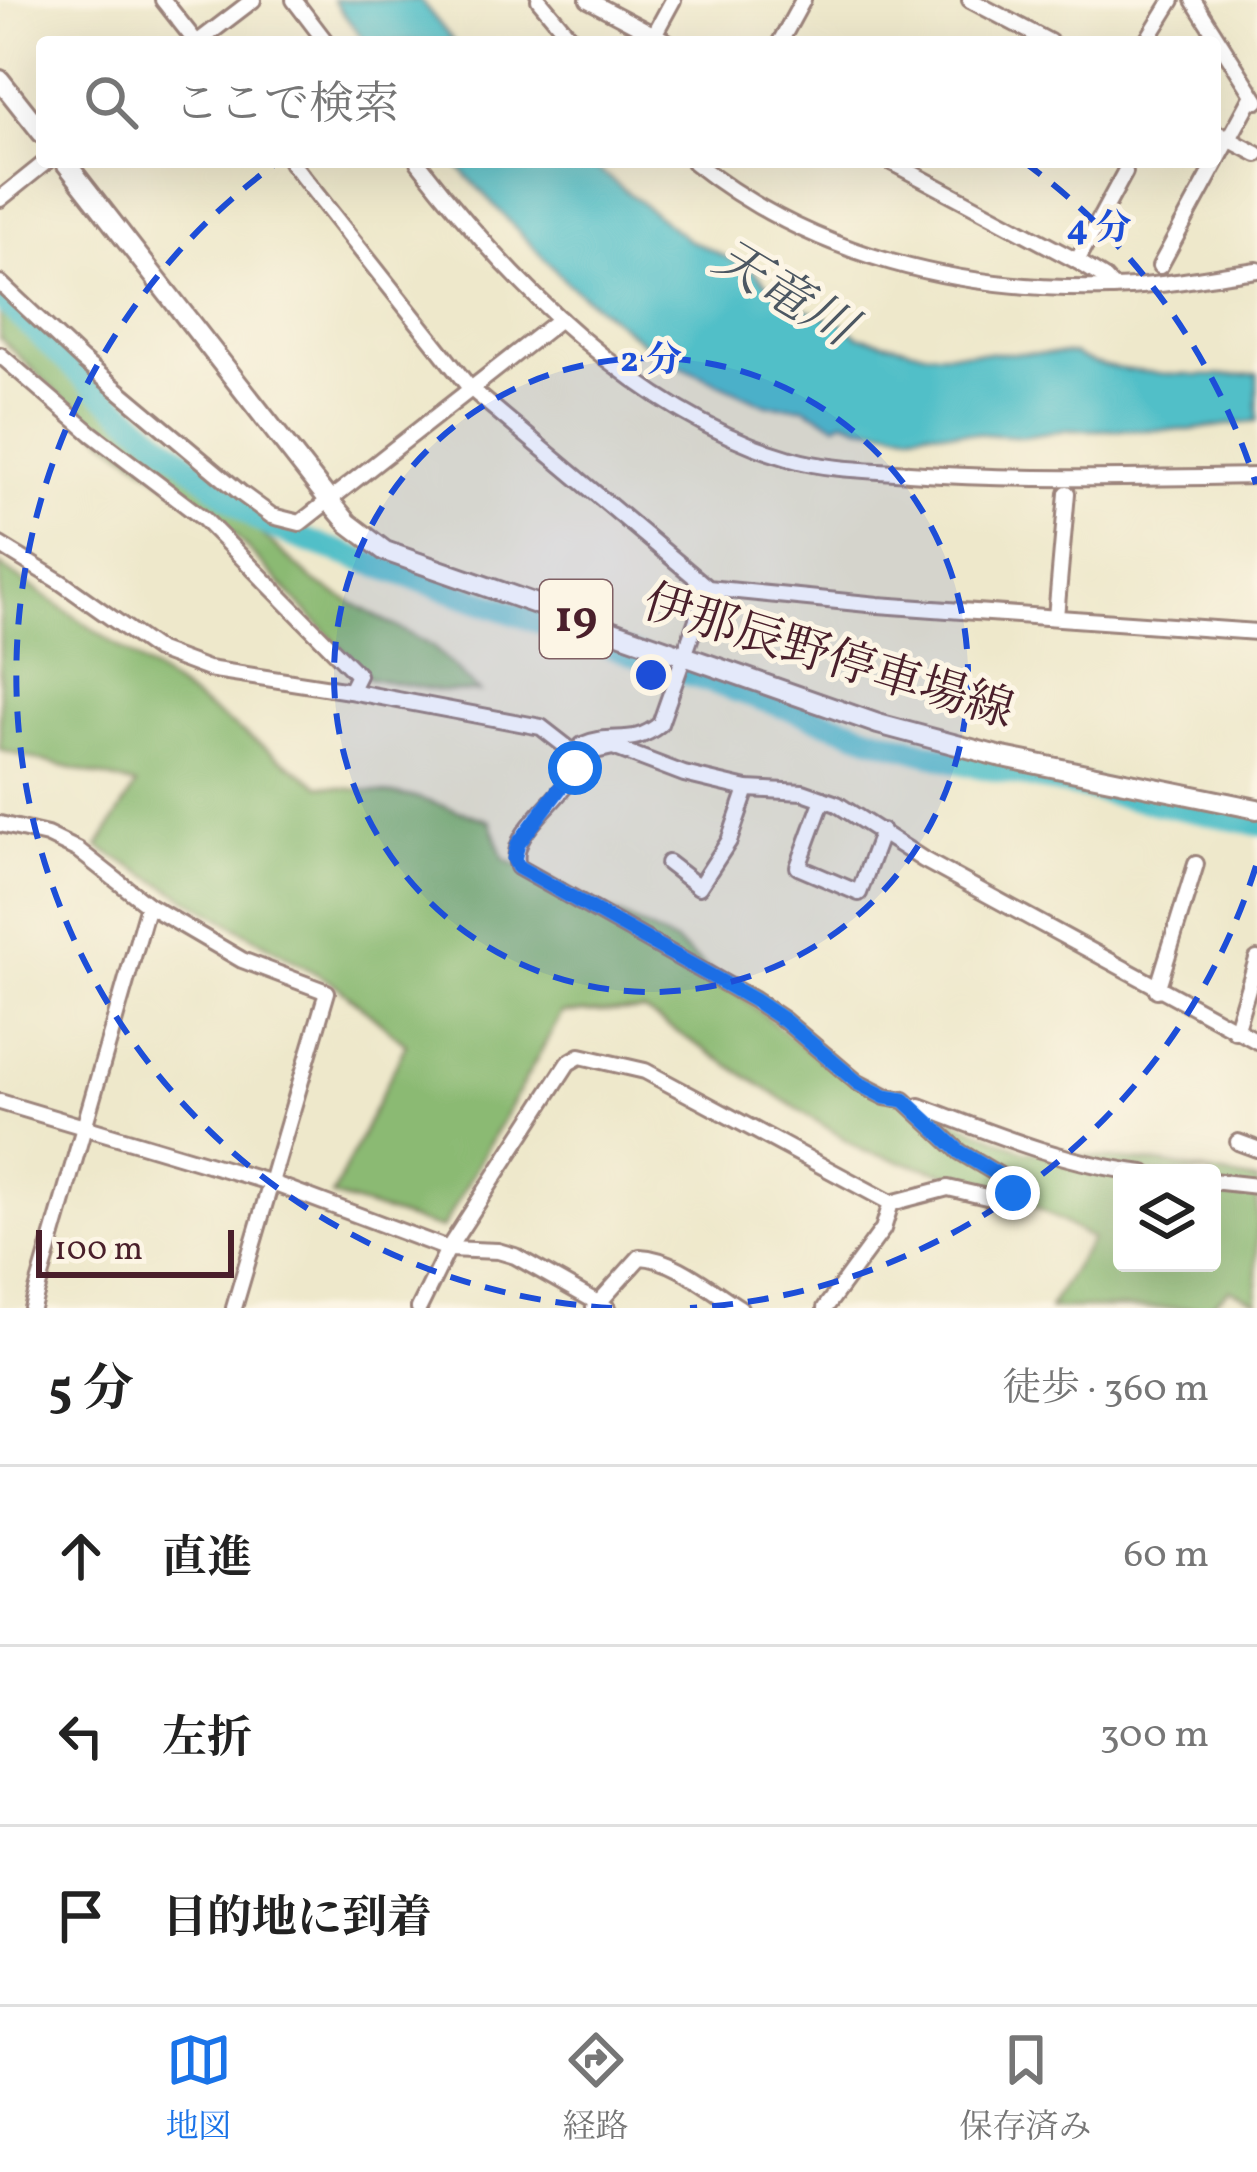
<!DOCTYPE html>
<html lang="ja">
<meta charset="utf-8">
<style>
body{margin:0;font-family:Vollkorn,"Noto Serif JP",serif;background:#f2f2f2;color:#222}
.controls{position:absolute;right:36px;bottom:36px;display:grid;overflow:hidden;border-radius:12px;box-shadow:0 12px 48px #0002}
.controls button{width:108px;height:108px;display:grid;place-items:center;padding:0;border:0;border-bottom:3px solid #e0e0e0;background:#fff;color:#222;font:60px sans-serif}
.scale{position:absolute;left:36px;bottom:30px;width:198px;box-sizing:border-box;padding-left:12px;border:6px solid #4a1f2b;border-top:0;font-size:33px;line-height:42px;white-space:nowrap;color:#4a1f2b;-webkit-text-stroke:9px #fcf5e5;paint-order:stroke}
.stop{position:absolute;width:36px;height:36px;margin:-27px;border:9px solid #1a73e8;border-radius:50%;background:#fff}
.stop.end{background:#1a73e8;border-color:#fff;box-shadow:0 3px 12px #0008}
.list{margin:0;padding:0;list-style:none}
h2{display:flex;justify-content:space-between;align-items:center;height:156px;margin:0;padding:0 48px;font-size:51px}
h2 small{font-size:39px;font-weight:400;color:#767676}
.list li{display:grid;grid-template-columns:78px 1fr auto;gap:36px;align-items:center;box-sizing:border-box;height:180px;padding:0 48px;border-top:3px solid #e0e0e0}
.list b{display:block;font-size:45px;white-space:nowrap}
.list em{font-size:39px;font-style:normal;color:#767676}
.icon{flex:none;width:66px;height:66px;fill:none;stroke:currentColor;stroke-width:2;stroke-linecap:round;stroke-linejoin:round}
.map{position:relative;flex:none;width:1257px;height:1308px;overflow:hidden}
.search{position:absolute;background:#fff;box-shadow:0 12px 48px #0002;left:36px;right:36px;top:36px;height:132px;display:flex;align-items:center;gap:30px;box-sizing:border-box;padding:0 42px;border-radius:12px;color:#767676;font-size:45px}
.sheet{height:696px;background:#fff}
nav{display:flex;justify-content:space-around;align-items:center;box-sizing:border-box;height:168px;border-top:3px solid #e0e0e0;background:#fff;font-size:33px;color:#767676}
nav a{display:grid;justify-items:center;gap:6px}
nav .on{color:#1a73e8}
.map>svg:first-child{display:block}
</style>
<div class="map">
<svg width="1257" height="1308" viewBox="0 0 1257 1308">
<rect width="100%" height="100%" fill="#fcf5e5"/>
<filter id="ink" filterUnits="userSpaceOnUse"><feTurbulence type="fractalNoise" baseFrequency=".00833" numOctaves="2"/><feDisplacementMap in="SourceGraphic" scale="24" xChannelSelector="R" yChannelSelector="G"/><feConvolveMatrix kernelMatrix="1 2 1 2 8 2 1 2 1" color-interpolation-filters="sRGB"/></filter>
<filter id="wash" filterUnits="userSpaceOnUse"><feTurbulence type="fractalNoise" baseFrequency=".004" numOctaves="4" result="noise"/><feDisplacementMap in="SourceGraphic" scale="48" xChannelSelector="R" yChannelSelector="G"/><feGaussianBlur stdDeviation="2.7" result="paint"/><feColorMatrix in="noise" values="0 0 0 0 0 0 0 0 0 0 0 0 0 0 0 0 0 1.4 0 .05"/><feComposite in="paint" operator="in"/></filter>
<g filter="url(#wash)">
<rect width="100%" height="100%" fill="#eee8cb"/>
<g fill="#8bba73" stroke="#6a6c4f" stroke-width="3" fill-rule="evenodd">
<path d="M0 306 89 392 195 474 316 583 433 647 479 692 440 691 369 678 223 523 103 437 0 338Z"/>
<path d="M0 565 319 785 415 797 490 821 504 859 676 943 819 1060 1025 1151 1166 1164 1257 1181V1302L1230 1289 1208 1308H1049L1092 1239 1011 1192 864 1151 644 1011 562 1013 442 1229 332 1196 406 1044 336 985 98 847 136 785 0 750ZM1122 1173H1212V1263H1122Z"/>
</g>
<g fill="#51bfc8" stroke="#4e6f7a" stroke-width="3">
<path d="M333 0H420L454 42H365Z"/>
<path d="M454 162H589L687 239 752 269 785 301 841 323 858 336 926 352 1074 354C1105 376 1216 377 1257 374V421L1190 430H1066L1023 437 928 430 912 432 860 426 844 420 836 424 803 407 767 405 662 357 567 283Z"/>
</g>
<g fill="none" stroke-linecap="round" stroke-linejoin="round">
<g stroke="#51bfc8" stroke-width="24">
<path d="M0 297 97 390 256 519 291 535 674 669"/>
<path d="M682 672 875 738 954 761 1257 824"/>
</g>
</g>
</g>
<g filter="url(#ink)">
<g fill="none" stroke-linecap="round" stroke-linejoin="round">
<g stroke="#9c847b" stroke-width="20">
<g id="minor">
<path d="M163 0 196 42"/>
<path d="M294 0 326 42"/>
<path d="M539 0 574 42"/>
<path d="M588 0 668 42"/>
<path d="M970 0 1050 42"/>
<path d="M1193 0 1257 101"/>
<path d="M654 35 673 0"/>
<path d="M198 42 253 0"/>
<path d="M780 42 803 0"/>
<path d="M1146 42 1172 0"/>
<path d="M1215 132 1257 154"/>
<path d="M291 162 469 387 708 588 878 605 1257 632"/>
<path d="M418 162C511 283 641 416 791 459 829 470 871 470 909 473 1025 481 1141 478 1257 476"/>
<path d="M694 162C812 256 961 292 1110 288 1159 287 1209 276 1257 270"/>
<path d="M891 162 1077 261 1103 277 1113 288"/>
<path d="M0 199 46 162"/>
<path d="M1077 261 1125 172"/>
<path d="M1160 266 1253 95"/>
<path d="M0 283 82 360 242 494 272 516 300 523 560 319"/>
<path d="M0 355 92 434 204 519 358 675 350 691"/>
<path d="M0 545 62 583 157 650 208 669 350 691 541 727 577 755 613 747 684 774 747 789 803 792 837 804 924 860 1257 1041"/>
<path d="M1056 617 1067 493"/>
<path d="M823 799 798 867 859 893 882 831"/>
<path d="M0 824 47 835 78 850 148 905 242 960 327 992 234 1308"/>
<path d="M668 863 699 887 729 841 747 789"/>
<path d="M1157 990 1196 864"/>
<path d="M1235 1031 1257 959"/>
<path d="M0 1102 272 1183 448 1249 498 1251 515 1256 607 1308"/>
<path d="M920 1106C993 1134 1066 1164 1144 1173"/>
<path d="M1238 1142 1257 1149"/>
<path d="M1212 1181 1257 1186"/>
<path d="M32 1308 148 905"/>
<path d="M419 1308 448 1249 568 1063 580 1056 645 1071 891 1203 948 1188 1004 1201 1013 1193 1009 1181 960 1152 904 1100 885 1097 858 1083 784 1020 754 1000 518 867C507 833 559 802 573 774 577 764 577 755 582 745 612 731 632 748 660 724L708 588"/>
<path d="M594 1308 640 1257C674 1258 712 1291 740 1308"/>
<path d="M825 1308 883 1229 891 1203"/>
</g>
</g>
<g stroke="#9c847b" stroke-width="24">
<g id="major">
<path d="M0 80 42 133"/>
<path d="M65 162 328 499 348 523 385 551 878 724 998 756 1257 809"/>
</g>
</g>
<use href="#minor" stroke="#fff" stroke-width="14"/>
<use href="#major" stroke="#fff" stroke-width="18"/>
</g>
</g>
<g fill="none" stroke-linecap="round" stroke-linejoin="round" filter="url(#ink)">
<path stroke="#1a73e8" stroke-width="15" d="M575 768 518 844 514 859 518 867 754 1000 784 1020 858 1083 885 1097 904 1100 960 1152 1009 1181 1013 1193"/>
</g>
<circle cx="651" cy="675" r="317" fill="#1d4ed8" fill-opacity=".12"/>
<g fill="none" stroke="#1d4ed8" stroke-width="6" stroke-dasharray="21 15">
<circle cx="651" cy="675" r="317"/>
<path d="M1256 866A634 634 0 0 1 690 1308M612 1308A634 634 0 0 1 278 162M618 42A634 634 0 0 1 684 42M1024 162A634 634 0 0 1 1256 484"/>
</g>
<g text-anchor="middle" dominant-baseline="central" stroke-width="10" stroke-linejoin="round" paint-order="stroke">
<rect fill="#fcf5e5" stroke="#7f5f63" stroke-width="3" x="540" y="580" width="72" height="78" rx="9"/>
<g font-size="45" font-weight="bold" fill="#4a1f2b">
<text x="576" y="619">19</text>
</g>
<g font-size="48" fill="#4a1f2b" stroke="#fcf5e5">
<text transform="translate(828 659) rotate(17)">伊那辰野停車場線</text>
</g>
<g font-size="51" font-style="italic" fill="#4c5762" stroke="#fcf5e5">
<text transform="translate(783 295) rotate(31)">天竜川</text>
</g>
</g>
<circle cx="651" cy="675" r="18" fill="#1d4ed8" stroke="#fcf5e5" stroke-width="6"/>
<g font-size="36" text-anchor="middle" font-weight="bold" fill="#1d4ed8" stroke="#fcf5e5" stroke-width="10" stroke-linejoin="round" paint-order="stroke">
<text x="1099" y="239">4 分</text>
<text x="651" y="371">2 分</text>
</g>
</svg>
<div class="controls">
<button><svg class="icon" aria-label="layers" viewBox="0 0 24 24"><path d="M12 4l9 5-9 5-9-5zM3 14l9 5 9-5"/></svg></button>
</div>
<div class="scale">100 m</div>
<div class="stop" style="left:575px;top:768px"></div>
<div class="stop end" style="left:1013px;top:1193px"></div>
<div class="search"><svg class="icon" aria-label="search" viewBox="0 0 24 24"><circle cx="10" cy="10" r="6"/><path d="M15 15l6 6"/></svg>ここで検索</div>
</div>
<section class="sheet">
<h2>5 分<small>徒歩 · 360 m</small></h2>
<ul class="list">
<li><svg class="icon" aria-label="ahead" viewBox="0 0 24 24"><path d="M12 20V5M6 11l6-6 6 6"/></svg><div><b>直進</b></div><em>60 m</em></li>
<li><svg class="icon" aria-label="left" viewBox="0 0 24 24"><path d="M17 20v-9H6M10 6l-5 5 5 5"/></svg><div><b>左折</b></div><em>300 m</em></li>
<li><svg class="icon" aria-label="arrive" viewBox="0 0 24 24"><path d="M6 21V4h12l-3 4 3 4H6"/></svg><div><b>目的地に到着</b></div></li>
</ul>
</section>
<nav>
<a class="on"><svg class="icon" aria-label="map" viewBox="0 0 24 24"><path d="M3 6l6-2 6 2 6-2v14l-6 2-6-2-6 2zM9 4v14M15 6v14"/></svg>地図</a>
<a><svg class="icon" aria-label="directions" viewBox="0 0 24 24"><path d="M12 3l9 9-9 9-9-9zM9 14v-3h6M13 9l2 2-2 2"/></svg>経路</a>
<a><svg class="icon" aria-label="saved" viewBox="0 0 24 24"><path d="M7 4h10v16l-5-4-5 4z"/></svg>保存済み</a>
</nav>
